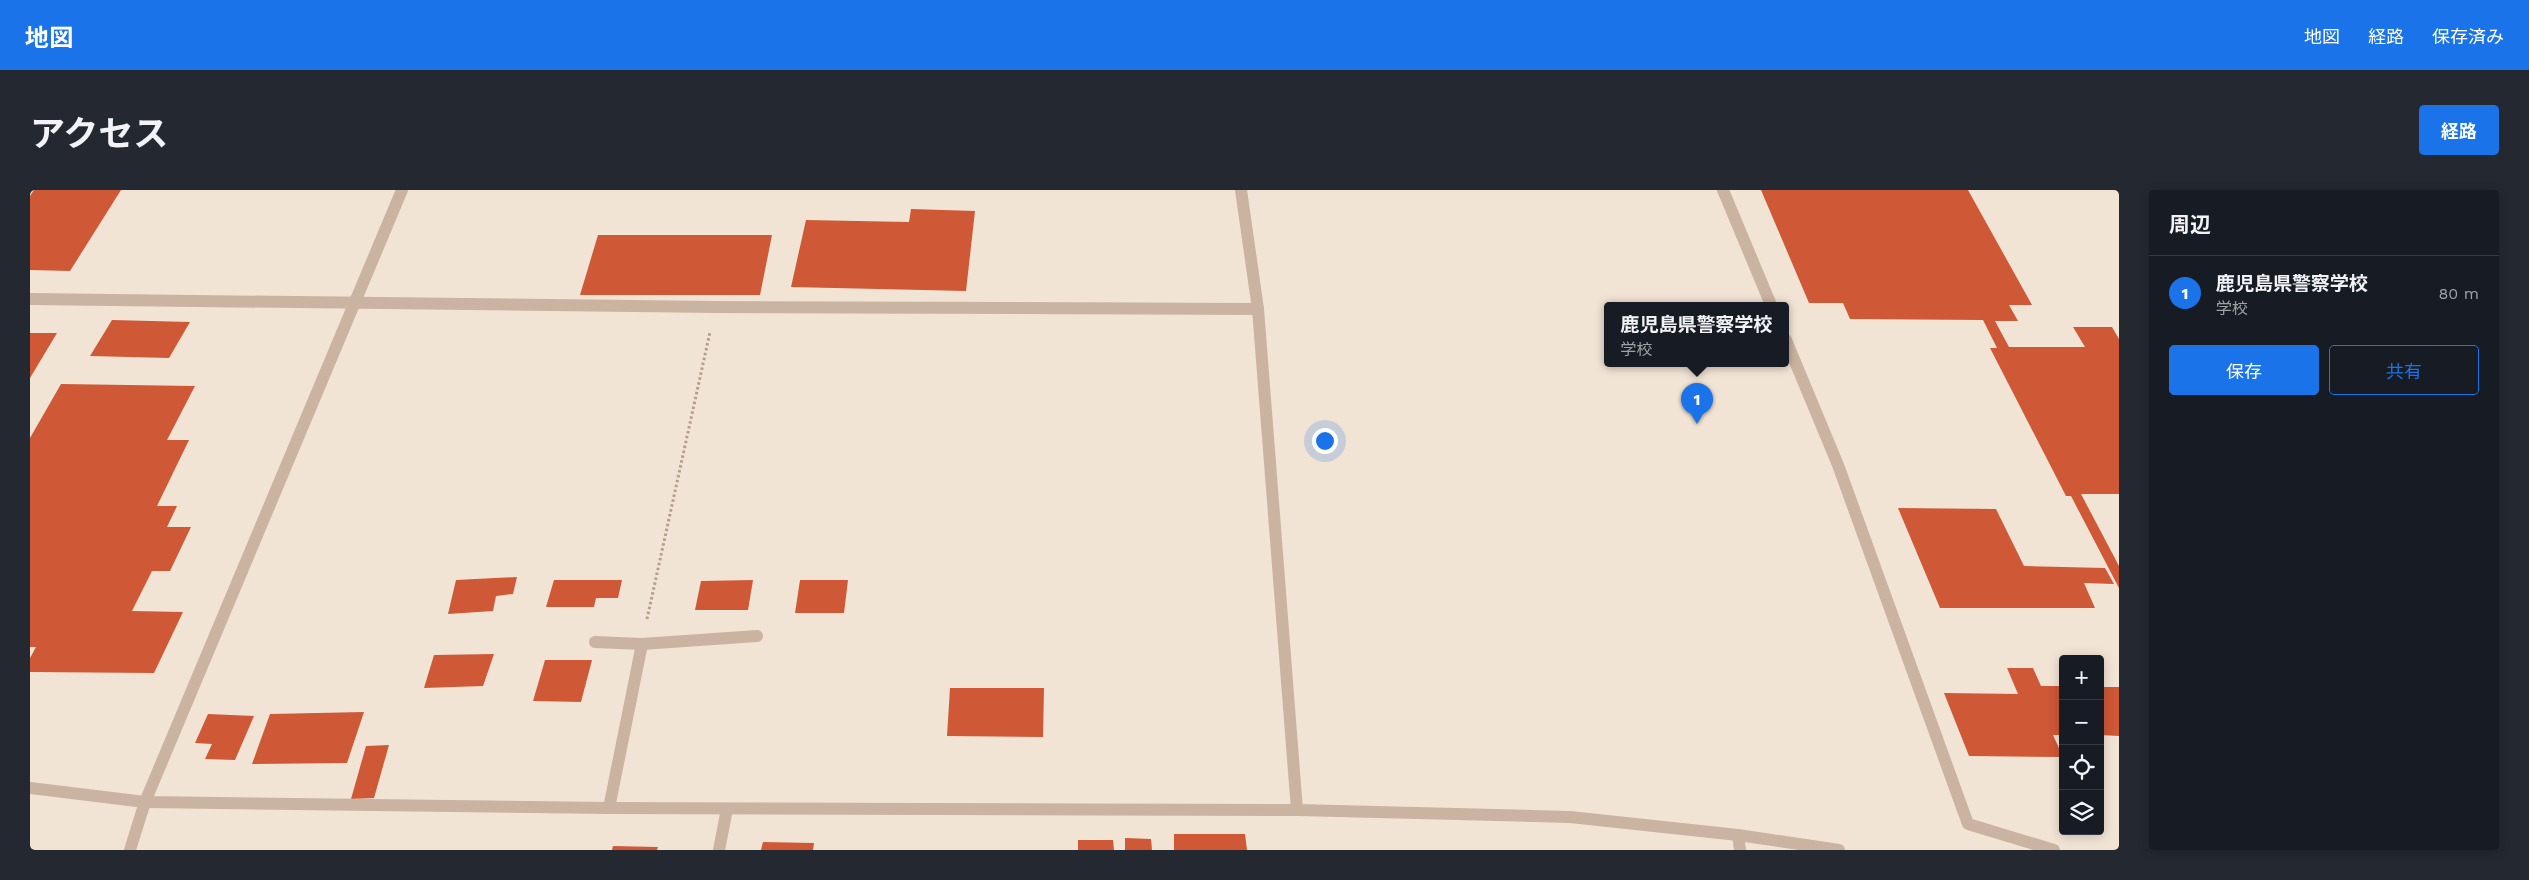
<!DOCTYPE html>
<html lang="ja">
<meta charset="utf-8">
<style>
body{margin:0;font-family:"Work Sans","Noto Sans JP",sans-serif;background:#242831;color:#f1f3f6}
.controls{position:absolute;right:15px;bottom:15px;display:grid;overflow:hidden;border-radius:5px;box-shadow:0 2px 12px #0003}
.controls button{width:45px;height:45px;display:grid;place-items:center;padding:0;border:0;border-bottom:1px solid #363941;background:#171b24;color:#f1f3f6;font:25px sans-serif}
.you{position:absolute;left:1294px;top:250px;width:18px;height:18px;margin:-12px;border:4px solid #fff;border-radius:50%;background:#1a73e8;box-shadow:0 0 0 8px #1a73e833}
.badge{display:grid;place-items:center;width:32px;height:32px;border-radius:50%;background:#1a73e8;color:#fff;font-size:16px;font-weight:700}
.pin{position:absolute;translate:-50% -41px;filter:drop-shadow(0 1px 2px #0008)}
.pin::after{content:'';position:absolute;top:26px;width:18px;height:15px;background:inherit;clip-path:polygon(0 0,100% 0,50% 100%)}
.popup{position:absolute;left:1574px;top:112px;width:185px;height:65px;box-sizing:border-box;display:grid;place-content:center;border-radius:5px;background:#171b24;filter:drop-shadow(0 1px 4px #0005);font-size:16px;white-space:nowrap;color:#9ea1a6}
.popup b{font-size:19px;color:#f1f3f6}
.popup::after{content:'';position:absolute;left:50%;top:100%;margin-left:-10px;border:10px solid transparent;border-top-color:#171b24}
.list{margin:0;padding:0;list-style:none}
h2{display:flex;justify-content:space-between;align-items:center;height:65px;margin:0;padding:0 20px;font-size:21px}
h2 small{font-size:16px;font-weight:400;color:#9ea1a6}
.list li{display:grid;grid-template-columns:32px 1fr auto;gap:15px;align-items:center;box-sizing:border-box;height:75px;padding:0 20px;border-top:1px solid #363941}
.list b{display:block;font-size:19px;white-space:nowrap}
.list p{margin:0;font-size:16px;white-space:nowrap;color:#9ea1a6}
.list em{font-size:16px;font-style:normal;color:#9ea1a6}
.actions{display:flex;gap:10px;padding:15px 20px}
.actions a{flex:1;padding:11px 0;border:1px solid #1a73e8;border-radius:5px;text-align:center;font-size:18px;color:#1a73e8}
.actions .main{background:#1a73e8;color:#fff}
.icon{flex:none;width:28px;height:28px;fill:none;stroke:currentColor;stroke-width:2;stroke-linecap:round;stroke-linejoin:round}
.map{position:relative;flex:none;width:2089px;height:660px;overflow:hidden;border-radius:5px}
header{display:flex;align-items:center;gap:30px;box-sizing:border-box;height:70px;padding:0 25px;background:#1a73e8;color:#fff}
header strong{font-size:24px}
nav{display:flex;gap:28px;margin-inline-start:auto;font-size:18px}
.intro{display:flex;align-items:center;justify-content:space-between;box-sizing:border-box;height:120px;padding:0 30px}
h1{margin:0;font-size:35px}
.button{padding:12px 22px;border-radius:5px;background:#1a73e8;color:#fff;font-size:18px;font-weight:700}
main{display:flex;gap:30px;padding:0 30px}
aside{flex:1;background:#171b24;border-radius:5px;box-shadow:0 2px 12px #0003}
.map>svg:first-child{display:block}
</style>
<header>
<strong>地図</strong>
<nav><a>地図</a><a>経路</a><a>保存済み</a></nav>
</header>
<div class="intro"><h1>アクセス</h1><a class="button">経路</a></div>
<main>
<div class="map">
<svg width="2089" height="660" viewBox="0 0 2089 660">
<rect width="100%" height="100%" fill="#f2e4d5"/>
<g fill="#cf5836">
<path d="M4 0H91L40 81 0 80V6Z"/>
<path d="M1731 0H1938L2002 115H1979L1988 131H1965L1979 157H2055L2043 137H2082L2089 149V304H2051L2089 376V398L2041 306H2036L1960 158H1967L1953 130 1820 129 1813 113H1779Z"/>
<path d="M881 19 945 21 936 101 761 97 776 30 879 32Z"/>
<path d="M568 45H742L730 105H550Z"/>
<path d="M82 130 160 132 139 168 60 166Z"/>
<path d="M0 143H27L0 188Z"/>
<path d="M31 194 165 196 137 250H159L127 316H147L137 337H161L140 381H122L102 421 153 422 124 483 0 482V468L6 457H0V248Z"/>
<path d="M1868 318 1966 319 1994 376 2075 378 2084 394 2054 393 2065 418H1910Z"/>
<path d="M487 387 483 404 466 406 463 421 418 424 426 390Z"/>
<path d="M524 390H592L588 408H566L564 417H516Z"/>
<path d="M723 390 718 420H665L671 391Z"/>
<path d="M770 390H818L814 423H765Z"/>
<path d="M464 464 453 496 394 498 404 465Z"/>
<path d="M515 470H562L551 512 503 511Z"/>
<path d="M1977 478H2003L2011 496H2033V545H2023L2033 567 1939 566 1914 503 1988 504Z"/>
<path d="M2070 497H2089V546L2070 545Z"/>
<path d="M920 498H1014L1013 547 917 546Z"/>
<path d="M334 522 317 573 222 574 240 524Z"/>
<path d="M178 524 224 526 205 570 175 569 182 554 165 553Z"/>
<path d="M359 555 344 608 321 609 336 556Z"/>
<path d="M1144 644H1215L1217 660H1144Z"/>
<path d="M1095 648 1121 649 1122 660H1095Z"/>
<path d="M1048 650H1083L1084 660H1048Z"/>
<path d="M733 652 784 653 783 660H731Z"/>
<path d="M583 656 628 657 627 660H582Z"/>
</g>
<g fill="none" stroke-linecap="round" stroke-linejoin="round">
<path stroke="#b69d8b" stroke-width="3" stroke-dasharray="2.5 2.5" stroke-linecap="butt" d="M617 429 680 142"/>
<g stroke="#cbb3a1" stroke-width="12">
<path d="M1211 0 1228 119 1267 620"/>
<path d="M1693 0 1741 115"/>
<path d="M0 109 686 117 1228 119"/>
<path d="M1756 150 1808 275 1938 634 2024 660"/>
<path d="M565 452 612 454 727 446"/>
<path d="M0 598 115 612 579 618 1267 620 1540 627 1708 645 1809 660"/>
<path d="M579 618 612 454"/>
<path d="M1708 645 1710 660"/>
<path d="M100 660 115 612 372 0"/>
<path d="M689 660 697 619"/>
</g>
</g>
</svg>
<div class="controls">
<button>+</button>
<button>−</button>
<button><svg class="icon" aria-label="locate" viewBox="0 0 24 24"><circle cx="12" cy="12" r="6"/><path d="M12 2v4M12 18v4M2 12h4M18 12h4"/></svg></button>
<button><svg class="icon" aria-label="layers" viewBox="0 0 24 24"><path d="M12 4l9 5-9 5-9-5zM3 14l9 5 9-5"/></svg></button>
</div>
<div class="you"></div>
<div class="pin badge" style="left:1667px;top:234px">1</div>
<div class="popup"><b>鹿児島県警察学校</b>学校</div>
</div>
<aside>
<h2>周辺<small></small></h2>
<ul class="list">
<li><span class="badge">1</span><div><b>鹿児島県警察学校</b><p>学校</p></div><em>80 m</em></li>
</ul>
<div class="actions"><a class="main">保存</a><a>共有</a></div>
</aside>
</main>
